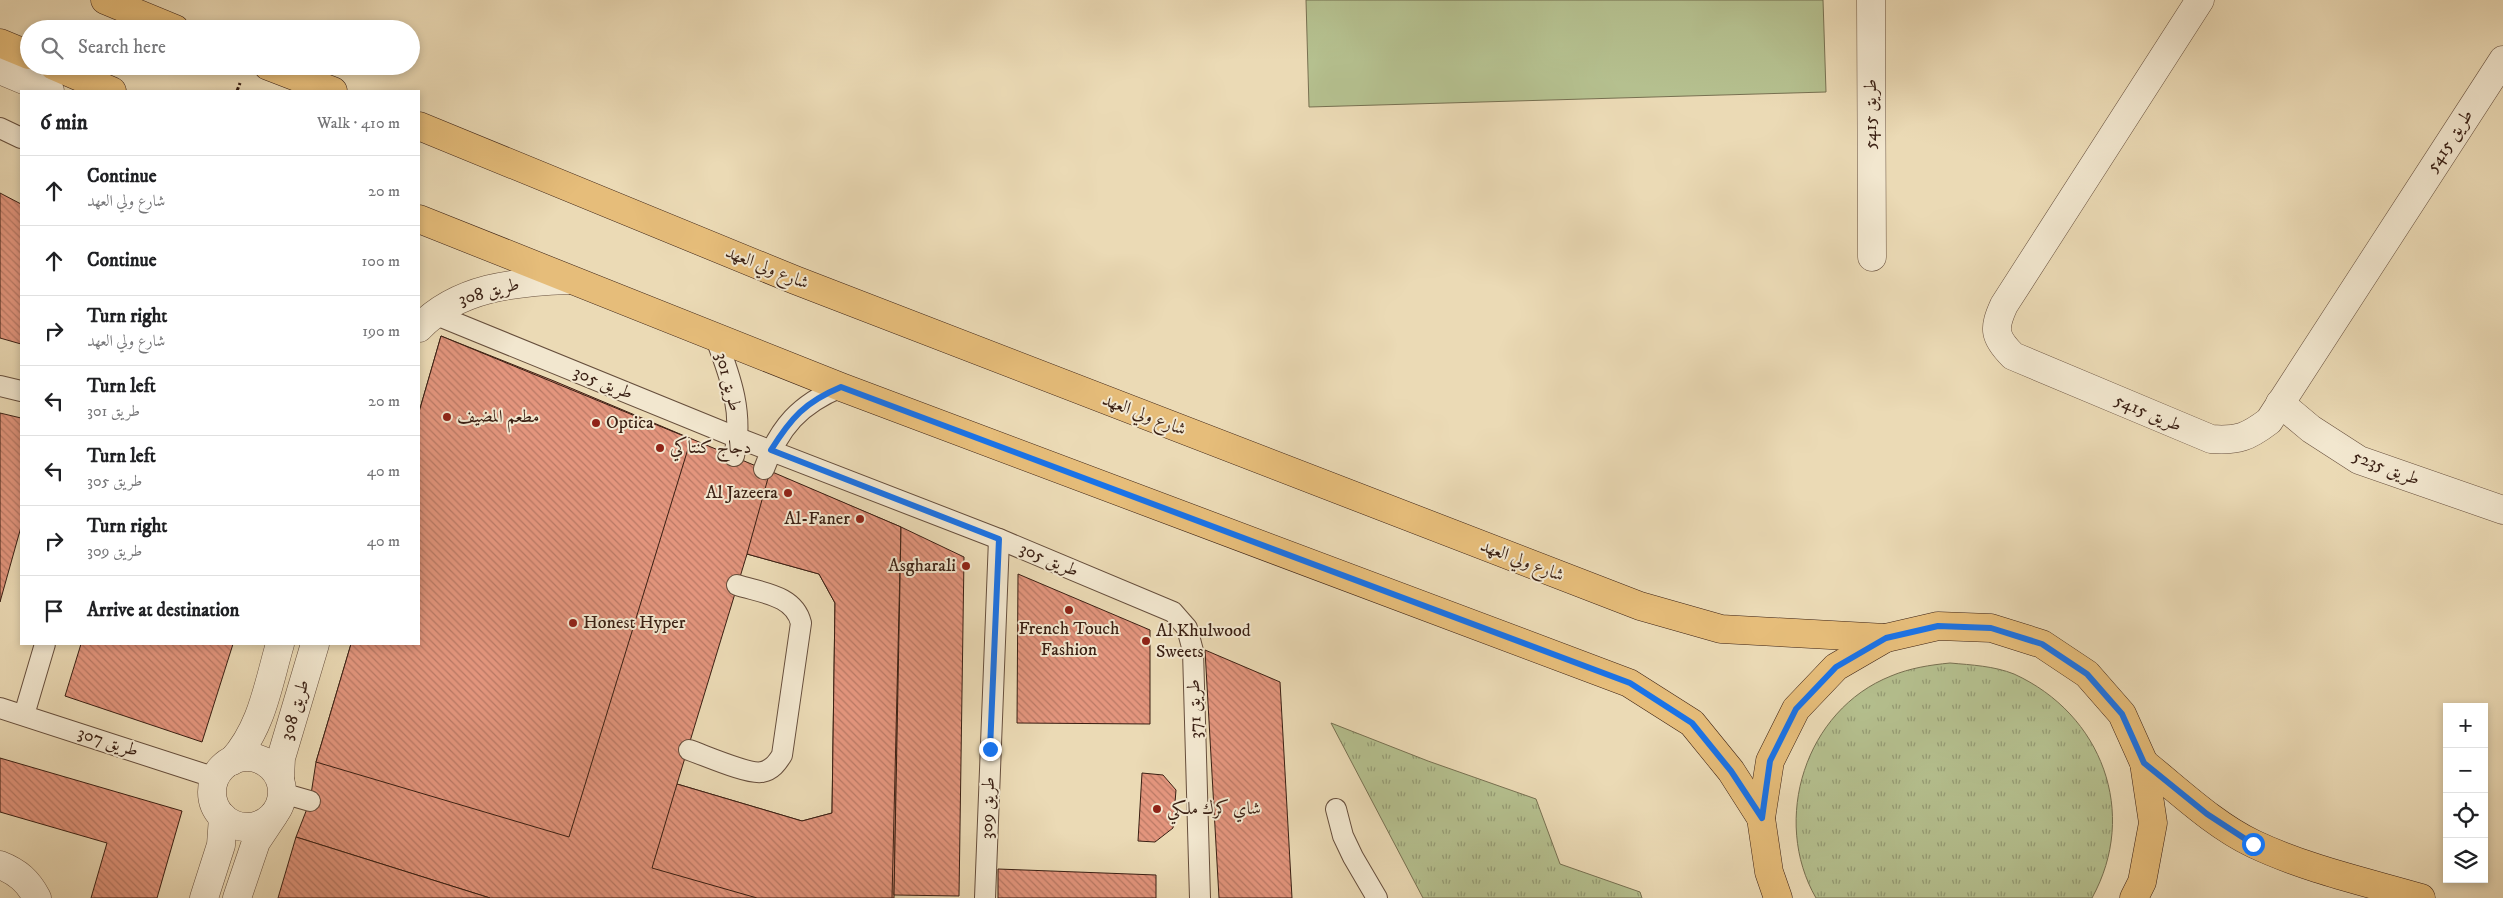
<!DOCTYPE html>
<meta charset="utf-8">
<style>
body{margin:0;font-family:"IM FELL DW Pica",Amiri,serif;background:#f2f2f2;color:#202124}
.controls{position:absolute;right:15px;bottom:15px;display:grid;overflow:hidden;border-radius:0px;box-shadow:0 2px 8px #0003}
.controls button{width:45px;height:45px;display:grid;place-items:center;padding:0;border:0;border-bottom:1px solid #e0e0e0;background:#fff;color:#202124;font:25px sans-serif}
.stop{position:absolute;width:15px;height:15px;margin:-11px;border:4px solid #1a73e8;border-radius:50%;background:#fff}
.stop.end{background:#1a73e8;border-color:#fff;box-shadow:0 1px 5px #0008}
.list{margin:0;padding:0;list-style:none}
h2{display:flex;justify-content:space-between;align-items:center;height:65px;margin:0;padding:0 20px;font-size:21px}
h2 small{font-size:16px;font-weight:400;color:#757577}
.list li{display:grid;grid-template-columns:32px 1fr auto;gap:15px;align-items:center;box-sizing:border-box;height:70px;padding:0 20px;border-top:1px solid #e0e0e0}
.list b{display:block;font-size:19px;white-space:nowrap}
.list p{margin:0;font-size:16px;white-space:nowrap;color:#757577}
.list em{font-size:16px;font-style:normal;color:#757577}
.icon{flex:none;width:28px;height:28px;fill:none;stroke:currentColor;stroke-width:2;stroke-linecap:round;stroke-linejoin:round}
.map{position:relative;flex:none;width:2503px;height:898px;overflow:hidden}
.search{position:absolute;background:#fff;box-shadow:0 2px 8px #0003;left:20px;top:20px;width:400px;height:55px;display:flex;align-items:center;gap:12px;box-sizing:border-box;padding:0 18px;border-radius:28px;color:#757577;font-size:19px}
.panel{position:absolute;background:#fff;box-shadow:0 2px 8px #0003;left:20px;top:90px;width:400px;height:555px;border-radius:0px}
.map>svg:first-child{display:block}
</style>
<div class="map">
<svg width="2503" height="898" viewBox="0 0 2503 898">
<defs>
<pattern id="grass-tufts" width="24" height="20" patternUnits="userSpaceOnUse" patternTransform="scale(1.25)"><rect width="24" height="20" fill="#b5c08f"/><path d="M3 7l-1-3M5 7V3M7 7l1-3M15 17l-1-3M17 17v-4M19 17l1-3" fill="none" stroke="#949b74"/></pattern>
<pattern id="building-back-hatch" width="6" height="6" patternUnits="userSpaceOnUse" patternTransform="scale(1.25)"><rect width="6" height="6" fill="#e3957d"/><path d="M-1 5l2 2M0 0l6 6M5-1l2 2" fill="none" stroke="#b97965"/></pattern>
</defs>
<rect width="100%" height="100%" fill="#ebdab5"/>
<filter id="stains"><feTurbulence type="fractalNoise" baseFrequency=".004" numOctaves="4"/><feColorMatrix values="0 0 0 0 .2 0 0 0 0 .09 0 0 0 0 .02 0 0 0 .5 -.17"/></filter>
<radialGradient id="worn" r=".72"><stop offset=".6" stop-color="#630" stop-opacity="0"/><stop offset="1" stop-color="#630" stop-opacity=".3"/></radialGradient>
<g fill="url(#grass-tufts)" stroke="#777051">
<path d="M1950 663C1972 665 1994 666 2014 674 2102 714 2139 813 2092 898H1816C1771 820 1805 710 1891 676 1910 668 1930 665 1950 663Z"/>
<path d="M1331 723 1428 761 1536 799 1560 864 1640 892 1642 898H1423Z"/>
</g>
<path fill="#b5c08f" stroke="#777051" d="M1306 0H1823L1826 92 1309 107Z"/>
<g fill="url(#building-back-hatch)" stroke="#391f13" fill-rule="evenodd">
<path d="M0 193 21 204V344L0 338Z"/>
<path d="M441 336 554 381 901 527 894 898H490L296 837 310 801 316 762 351 644H419V412ZM747 554 819 574 835 603 832 813 802 821 677 784Z"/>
<path d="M441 336 691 439 569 837 316 762 351 644H419V412Z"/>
<path d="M0 413 21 418V527L0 602Z"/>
<path d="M770 471 901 527 892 898H757L652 868 677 784 802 821 832 813 835 603 819 574 747 554Z"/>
<path d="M901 527 964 557 959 896 894 895Z"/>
<path d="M1018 574 1150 630V724L1017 723Z"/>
<path d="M81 644H233L202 742 65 696Z"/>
<path d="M1205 650 1280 682 1292 898H1219Z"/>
<path d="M0 758 182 811 157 898H91L107 843 0 812Z"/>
<path d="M1142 773 1163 775 1176 790 1173 828 1155 842 1138 841Z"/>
<path d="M296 837 490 898H278Z"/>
<path d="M998 869 1156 875V898H998Z"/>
</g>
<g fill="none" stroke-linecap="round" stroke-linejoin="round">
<g stroke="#664e3c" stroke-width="22">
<g id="service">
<path d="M0 128 21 138"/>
<path d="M434 314 738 438 999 539 1173 612 1187 628 1193 651 1200 898"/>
<path d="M716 339C731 378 744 415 734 456"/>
<path d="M0 386 21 391"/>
<path d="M764 469C779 427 800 404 841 387"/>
<path d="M0 708 216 778"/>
<path d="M24 715 45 644"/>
<path d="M689 750C704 755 749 775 762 772 772 770 777 763 782 755L801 623C794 595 762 593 737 585"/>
<path d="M282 793 310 801"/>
<path d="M1336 809 1343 836 1353 857 1377 898"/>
<path d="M985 898 999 539"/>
</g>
</g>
<g stroke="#664e3c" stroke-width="29">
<g id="minor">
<path d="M1871 0 1872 257"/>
<path d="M2200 0 2004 305C1993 329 1994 337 2013 356L2211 439C2238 441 2248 437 2269 421L2503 60"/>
<path d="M0 70 50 91"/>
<path d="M419 328C458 287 515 282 569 280"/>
<path d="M2280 403 2311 429 2359 460 2503 510"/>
<circle cx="247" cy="792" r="35"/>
<path d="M232 761C262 728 268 685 280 644"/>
<path d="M280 778 281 758 315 644"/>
<path d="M0 865C18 872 28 881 37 898"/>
<path d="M204 898 221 845 223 817"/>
<path d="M237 898 256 842 274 815"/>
</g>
</g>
<g stroke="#391f13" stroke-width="29">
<g id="primary">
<path d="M105 0 175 29"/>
<path d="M0 43 29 55"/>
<path d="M54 66 112 91"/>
<path d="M268 66 333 91"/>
<path d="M419 126 795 280 1640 606 1721 629 1886 638"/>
<path d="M419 219 841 387 1629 683 1692 723 1731 771 1761 818"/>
<path d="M2144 763C2179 791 2214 825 2254 844 2307 869 2366 882 2421 898"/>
<path d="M1778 898 1769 872 1761 818 1770 761 1796 709 1836 667 1886 638 1938 626 1991 628 2042 644 2087 674 2122 714 2144 763 2153 823 2142 882 2134 898"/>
</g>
</g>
<path stroke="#391f13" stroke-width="3" stroke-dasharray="4 2.5" stroke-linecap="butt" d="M237 91 240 83"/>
<use href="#service" stroke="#f2e7cf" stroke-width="20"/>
<use href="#minor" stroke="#f2e7cf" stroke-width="28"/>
<use href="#primary" stroke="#e6bd7a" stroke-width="28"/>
</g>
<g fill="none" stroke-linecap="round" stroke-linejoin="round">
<path stroke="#1a73e8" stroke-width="6" d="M990 749 999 539 771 450C791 418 805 402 841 387L1630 683 1692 723 1731 771 1762 818 1770 761 1796 709 1836 667 1886 638 1938 626 1991 628 2042 644 2087 674 2122 714 2144 763 2207 814 2253 844"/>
</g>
<g fill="#8f2418" stroke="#f2e7cf" stroke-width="2">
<circle cx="447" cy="417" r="5"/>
<circle cx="596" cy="423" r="5"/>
<circle cx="660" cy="448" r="5"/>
<circle cx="788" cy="493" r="5"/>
<circle cx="860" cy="519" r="5"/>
<circle cx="966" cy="566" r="5"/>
<circle cx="1069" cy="610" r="5"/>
<circle cx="573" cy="623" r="5"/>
<circle cx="1146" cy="641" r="5"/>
<circle cx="1157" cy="809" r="5"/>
</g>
<g text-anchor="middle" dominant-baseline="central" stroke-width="4" stroke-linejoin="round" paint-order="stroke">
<g font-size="18" fill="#391f13" stroke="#f2e7cf">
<text transform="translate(1871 114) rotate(-90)">طريق 5415</text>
<text transform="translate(2450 141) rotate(-57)">طريق 5415</text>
<text transform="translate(767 268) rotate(22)">شارع ولي العهد</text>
<text transform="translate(489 292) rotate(-15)">طريق 308</text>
<text transform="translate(728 382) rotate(76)">طريق 301</text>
<text transform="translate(603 383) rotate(22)">طريق 305</text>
<text transform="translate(2148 413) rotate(23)">طريق 5415</text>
<text transform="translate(1144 415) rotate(21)">شارع ولي العهد</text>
<text transform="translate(2386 468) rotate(21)">طريق 5235</text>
<text transform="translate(1049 560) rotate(23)">طريق 305</text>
<text transform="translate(1522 561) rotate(21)">شارع ولي العهد</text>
<text transform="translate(1195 709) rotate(-92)">طريق 371</text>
<text transform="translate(295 710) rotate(-73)">طريق 308</text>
<text transform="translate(108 742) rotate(18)">طريق 307</text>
<text transform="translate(988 808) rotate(-88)">طريق 309</text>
</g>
<g font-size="18" fill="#391f13" stroke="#f2e7cf" text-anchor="start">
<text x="457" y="417">مطعم المضيف</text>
<text x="606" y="423">Optica</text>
<text x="670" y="448">دجاج كنتاكي</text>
<text x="778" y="493" text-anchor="end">Al Jazeera</text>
<text x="850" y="519" text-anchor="end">Al-Faner</text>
<text x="956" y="566" text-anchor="end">Asgharali</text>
<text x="583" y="623">Honest Hyper</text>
<text x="1069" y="629" text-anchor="middle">French Touch<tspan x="1069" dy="21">Fashion</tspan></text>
<text x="1156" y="631">Al Khulwood<tspan x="1156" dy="21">Sweets</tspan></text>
<text x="1167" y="809">شاي كرك ملكي</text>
</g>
</g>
<rect width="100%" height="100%" filter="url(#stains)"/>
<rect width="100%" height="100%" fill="url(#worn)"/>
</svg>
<div class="controls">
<button>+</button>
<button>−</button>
<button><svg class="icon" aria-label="locate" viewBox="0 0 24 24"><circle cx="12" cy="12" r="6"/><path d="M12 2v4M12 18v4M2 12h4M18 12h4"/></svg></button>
<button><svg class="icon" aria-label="layers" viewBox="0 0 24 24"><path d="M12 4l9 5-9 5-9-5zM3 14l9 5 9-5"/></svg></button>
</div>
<div class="stop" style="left:2253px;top:844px"></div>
<div class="stop end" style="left:990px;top:749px"></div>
<div class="search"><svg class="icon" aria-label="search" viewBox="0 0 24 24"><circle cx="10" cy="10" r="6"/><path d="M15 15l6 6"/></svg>Search here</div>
<section class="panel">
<h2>6 min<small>Walk · 410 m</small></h2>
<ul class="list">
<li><svg class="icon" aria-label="ahead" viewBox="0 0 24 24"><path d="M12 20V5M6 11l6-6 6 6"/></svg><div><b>Continue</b><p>شارع ولي العهد</p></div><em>20 m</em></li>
<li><svg class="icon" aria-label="ahead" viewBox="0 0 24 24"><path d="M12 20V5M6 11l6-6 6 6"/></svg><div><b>Continue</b></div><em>100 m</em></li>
<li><svg class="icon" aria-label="right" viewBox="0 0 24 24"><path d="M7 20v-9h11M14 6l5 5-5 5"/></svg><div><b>Turn right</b><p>شارع ولي العهد</p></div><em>190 m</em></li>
<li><svg class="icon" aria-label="left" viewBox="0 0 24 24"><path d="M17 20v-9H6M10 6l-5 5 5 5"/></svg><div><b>Turn left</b><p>طريق 301</p></div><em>20 m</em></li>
<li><svg class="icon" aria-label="left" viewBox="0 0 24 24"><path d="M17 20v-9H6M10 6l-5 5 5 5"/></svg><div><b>Turn left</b><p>طريق 305</p></div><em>40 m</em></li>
<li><svg class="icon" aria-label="right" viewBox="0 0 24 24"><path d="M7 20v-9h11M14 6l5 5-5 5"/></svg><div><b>Turn right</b><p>طريق 309</p></div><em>40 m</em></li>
<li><svg class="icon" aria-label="arrive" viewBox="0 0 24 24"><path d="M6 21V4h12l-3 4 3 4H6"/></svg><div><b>Arrive at destination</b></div></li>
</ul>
</section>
</div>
